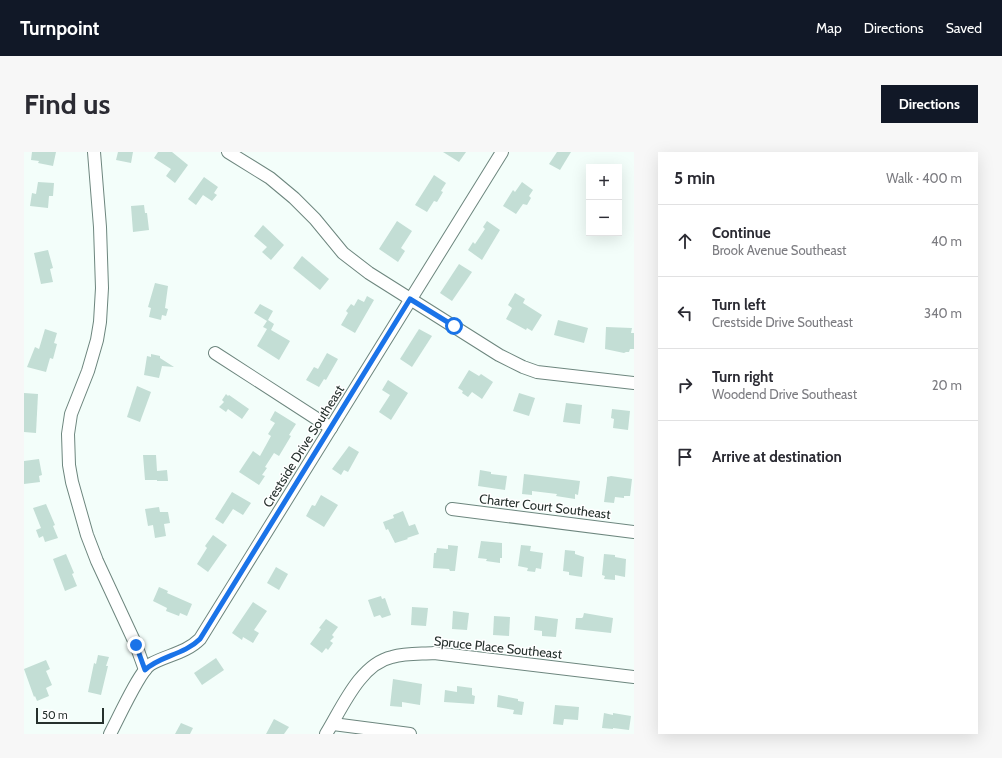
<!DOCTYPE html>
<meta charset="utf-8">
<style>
body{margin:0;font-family:Cabin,sans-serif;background:#f7f7f7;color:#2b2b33}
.controls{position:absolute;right:12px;top:12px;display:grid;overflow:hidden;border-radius:0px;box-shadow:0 4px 16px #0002}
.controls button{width:36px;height:36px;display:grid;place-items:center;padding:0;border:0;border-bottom:1px solid #e1e1e2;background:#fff;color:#2b2b33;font:20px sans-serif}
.scale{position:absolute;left:12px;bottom:10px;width:68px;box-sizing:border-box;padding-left:4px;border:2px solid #26312d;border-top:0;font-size:11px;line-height:14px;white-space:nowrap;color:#26312d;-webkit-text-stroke:3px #fff;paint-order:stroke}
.stop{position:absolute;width:12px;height:12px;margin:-9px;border:3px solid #1a73e8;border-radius:50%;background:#fff}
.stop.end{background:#1a73e8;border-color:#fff;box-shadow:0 1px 4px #0008}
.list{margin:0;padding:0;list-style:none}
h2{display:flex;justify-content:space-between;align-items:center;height:52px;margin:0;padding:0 16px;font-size:17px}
h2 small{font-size:13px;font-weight:400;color:#7c7c81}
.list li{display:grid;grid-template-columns:26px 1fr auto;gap:12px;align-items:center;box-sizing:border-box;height:72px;padding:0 16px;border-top:1px solid #e1e1e2}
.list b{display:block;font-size:15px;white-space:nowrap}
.list p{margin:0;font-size:13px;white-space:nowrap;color:#7c7c81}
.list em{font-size:13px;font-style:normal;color:#7c7c81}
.icon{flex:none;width:22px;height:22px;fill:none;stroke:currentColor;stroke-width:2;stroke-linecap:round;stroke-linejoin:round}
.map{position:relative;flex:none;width:610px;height:582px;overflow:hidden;border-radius:0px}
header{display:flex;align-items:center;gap:24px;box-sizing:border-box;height:56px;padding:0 20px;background:#111827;color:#fff}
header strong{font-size:19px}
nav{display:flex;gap:22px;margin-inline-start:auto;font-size:14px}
.intro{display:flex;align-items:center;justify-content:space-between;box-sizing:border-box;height:96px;padding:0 24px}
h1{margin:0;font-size:28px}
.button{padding:10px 18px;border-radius:0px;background:#111827;color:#fff;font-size:14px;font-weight:700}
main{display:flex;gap:24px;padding:0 24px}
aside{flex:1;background:#fff;border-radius:0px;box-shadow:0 4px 16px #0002}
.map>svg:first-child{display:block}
</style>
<header>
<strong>Turnpoint</strong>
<nav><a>Map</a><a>Directions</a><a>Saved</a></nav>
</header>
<div class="intro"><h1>Find us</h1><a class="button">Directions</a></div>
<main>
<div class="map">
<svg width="610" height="582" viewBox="0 0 610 582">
<rect width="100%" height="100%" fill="#f3fefa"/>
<g fill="#c3ded5">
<path d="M8 0H32L29 14 14 11 15 9 7 8Z"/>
<path d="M94 0H109L107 11 92 8Z"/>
<path d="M134 0H148L164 13 151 31 142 24 147 17 130 6Z"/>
<path d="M419 0H442L435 10Z"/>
<path d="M533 0H547L536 18 525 12Z"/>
<path d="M410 23 422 31 417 39 419 40 413 50 410 49 403 60 391 53Z"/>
<path d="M180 25 194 35 190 41 193 43 188 49 179 43 172 53 164 47Z"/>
<path d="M14 30 30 31 29 44H25L24 56 6 54 8 41 12 42Z"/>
<path d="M498 30 509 38 505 44 507 46 503 53 499 52 492 62 479 54 489 38 491 40Z"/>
<path d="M120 53 121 61H123L125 78 109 80 107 54Z"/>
<path d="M373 69 388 79 377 96 381 99 374 110 355 97Z"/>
<path d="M463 69 476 78 458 108 444 98 449 90 451 92 461 77 459 75Z"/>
<path d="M239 73 260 93 247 108 238 100 243 95 230 84Z"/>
<path d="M24 98 29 116 26 117 29 130 17 132 10 101Z"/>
<path d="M278 104 305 127 296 138 269 116Z"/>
<path d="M435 112 448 120 428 149 416 141Z"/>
<path d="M131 131 144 134 141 156 144 157 142 164 138 163 137 168 125 165 127 156 124 155Z"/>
<path d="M491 141 501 147 499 151 518 163 508 179 503 176 502 178 482 167 488 156 484 153Z"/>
<path d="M343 144 350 148 331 181 317 173 324 161 322 159 327 152 330 154 334 147 340 150Z"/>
<path d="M236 152 249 159 244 168 250 172 247 178 266 189 255 208 233 194 243 177 239 175 243 169 230 161Z"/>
<path d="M534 168 564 176 560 191 530 183Z"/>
<path d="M582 175 608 176 607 181H610V197H606L605 200H602L600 201 581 197Z"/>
<path d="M21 177 33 181 30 191 33 192 29 207 26 206 22 220 3 215 11 195 15 197Z"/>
<path d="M395 177 408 184 388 215 376 207Z"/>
<path d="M303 201 314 207 302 228 300 227 295 235 282 228 290 215 294 217Z"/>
<path d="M127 202 136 204V206L150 215 138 214 135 226 120 223 123 204 127 205Z"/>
<path d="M445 218 455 224 457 222 469 230 458 247 448 240 444 245 438 241 439 239 434 236Z"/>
<path d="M364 228 384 241 367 268 355 260 366 243 358 238Z"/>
<path d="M113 234 127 240 116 270 103 265Z"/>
<path d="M0 241 14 242 12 281 0 280Z"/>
<path d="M495 241 511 246 505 264 489 259Z"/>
<path d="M202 242 204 244 205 243 225 257 218 267 204 257 202 260 195 255 200 250 198 248Z"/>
<path d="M542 251 558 253 556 272 539 270Z"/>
<path d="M588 257 606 259 604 278 589 276 590 267 587 266Z"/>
<path d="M251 259 272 272 265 283 267 284 255 304 250 301 241 315 243 316 238 323 241 324 235 333 215 320 229 299 236 304 247 284 244 282 251 271 246 268Z"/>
<path d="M325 294 335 300 324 320 320 318 317 323 308 317Z"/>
<path d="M119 303H132L133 319 143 318 144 329H133V328H121Z"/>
<path d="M15 307 18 323 15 324 16 330 0 332V309Z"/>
<path d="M456 318 467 320V322L483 324 481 338 454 334Z"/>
<path d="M500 322 556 329 554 343 551 342V347L532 344 533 342 508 339V343L498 342Z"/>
<path d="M587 324 608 327 606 344H600V346L591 345 590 351 580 350 583 328V325Z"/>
<path d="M208 340 227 351 219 363 209 357 199 372 191 367Z"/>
<path d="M297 343 314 353 300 375 282 364 288 353 291 354Z"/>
<path d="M22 352 31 373 29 374 34 386 21 390 19 384 15 386 12 378 17 376 9 356Z"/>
<path d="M135 355 136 360H144L146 371 140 372 142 384 131 386 129 373 124 374 121 357Z"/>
<path d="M379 359 385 374 391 372 395 382 383 386 384 387 371 391 364 377 362 378 359 370 370 366 369 363Z"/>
<path d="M189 383 203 393 184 420 173 412 183 396 181 394Z"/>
<path d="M457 389 478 391V406H476V411L462 409 463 407 454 406Z"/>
<path d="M424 393 434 394 431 419H426L425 417 409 416 410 401H412L413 396 424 397Z"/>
<path d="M497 393 507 394 506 399 519 401 517 417 512 416 511 420 503 419 504 416 494 414Z"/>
<path d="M541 398 551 399V402L560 405 558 425 545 423V420L539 419Z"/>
<path d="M42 402 50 421 48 422 53 434 41 439 29 407Z"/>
<path d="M580 402 591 403V405L602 407 601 425 591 423V428L580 427 581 424 578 423Z"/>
<path d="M252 415 264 422 255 438 243 431Z"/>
<path d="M135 435 144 439 143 441 168 452 163 464 156 461 155 464 142 459 143 456 129 449Z"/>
<path d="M357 444 358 447 361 446 367 463 358 466 356 463 350 465 344 448Z"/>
<path d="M229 450 243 459 230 478 235 481 229 491 219 485 218 488 208 481Z"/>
<path d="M388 455 404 456 402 474 387 473Z"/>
<path d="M429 459 445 461 443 478 428 477Z"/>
<path d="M560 461 589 466 587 481 551 477 552 466H558L559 465Z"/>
<path d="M470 464 486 465 485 484 469 483Z"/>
<path d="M511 464 534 467 532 485 518 484V479L510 478Z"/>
<path d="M302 467 314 475 308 483 310 485 306 489 309 491 304 498 302 496 298 501 286 492 297 477 295 476Z"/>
<path d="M74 503 85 505 82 514H84L77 543 64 540 70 511 72 512Z"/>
<path d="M192 506 200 518 178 533 170 521Z"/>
<path d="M22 508 26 517 22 519 28 533 22 536 25 544 13 549 11 544 10 545 0 517Z"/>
<path d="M369 527 398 532 396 553 378 550V555L366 554Z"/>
<path d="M433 534 448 536V543L451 544 450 552 420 550 421 538 433 540Z"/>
<path d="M474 543 494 547V549L500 550 498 563 489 562 490 558 473 555Z"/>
<path d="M531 553 555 555 554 568 540 567 539 573 529 572Z"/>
<path d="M580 561 589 563V561L607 564 605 578 589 576V577L578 576Z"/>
<path d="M250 567 265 575 260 582H242Z"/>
<path d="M157 571 169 576 166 582H151Z"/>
</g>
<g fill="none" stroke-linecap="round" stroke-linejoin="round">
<g stroke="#6d867e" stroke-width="14">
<g id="minor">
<path d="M70 0 76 75 78 136 76 170 73 188 64 219 47 262 44 282 45 313 48 330 63 383 73 409 112 493 121 518"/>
<path d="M204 0 246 26 270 46 291 67 319 101 345 121 475 203 499 215 513 220 610 231"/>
<path d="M191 201 307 276"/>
<path d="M428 357 610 380"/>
<path d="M309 572 386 582"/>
<path d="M86 582C93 569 116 518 127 512 143 503 162 501 176 487L478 0"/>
<path d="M302 582C318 556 336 512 368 505 382 501 396 502 410 501L610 525"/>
</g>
</g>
<use href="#minor" stroke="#fff" stroke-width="12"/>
</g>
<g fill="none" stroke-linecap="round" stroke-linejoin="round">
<path stroke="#1a73e8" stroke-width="5" d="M112 493 121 518C135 504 160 503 176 487L386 147 430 174"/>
</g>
<g text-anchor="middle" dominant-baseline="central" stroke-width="3" stroke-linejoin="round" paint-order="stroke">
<g font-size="13" fill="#26312d" stroke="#fff">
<text transform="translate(279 294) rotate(-58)">Crestside Drive Southeast</text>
<text transform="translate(521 354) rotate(7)">Charter Court Southeast</text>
<text transform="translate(474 495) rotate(6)">Spruce Place Southeast</text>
</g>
</g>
</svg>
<div class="controls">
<button>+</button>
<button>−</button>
</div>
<div class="scale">50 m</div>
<div class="stop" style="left:430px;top:174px"></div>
<div class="stop end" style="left:112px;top:493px"></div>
</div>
<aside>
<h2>5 min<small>Walk · 400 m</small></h2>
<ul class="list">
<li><svg class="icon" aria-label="ahead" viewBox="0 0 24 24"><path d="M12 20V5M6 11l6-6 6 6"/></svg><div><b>Continue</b><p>Brook Avenue Southeast</p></div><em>40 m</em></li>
<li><svg class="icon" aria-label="left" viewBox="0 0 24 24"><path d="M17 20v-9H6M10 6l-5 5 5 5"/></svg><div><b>Turn left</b><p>Crestside Drive Southeast</p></div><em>340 m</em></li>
<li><svg class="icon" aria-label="right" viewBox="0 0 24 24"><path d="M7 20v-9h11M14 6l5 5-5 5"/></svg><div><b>Turn right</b><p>Woodend Drive Southeast</p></div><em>20 m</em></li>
<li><svg class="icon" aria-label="arrive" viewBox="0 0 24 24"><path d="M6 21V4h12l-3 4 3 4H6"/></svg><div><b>Arrive at destination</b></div></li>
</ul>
</aside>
</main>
